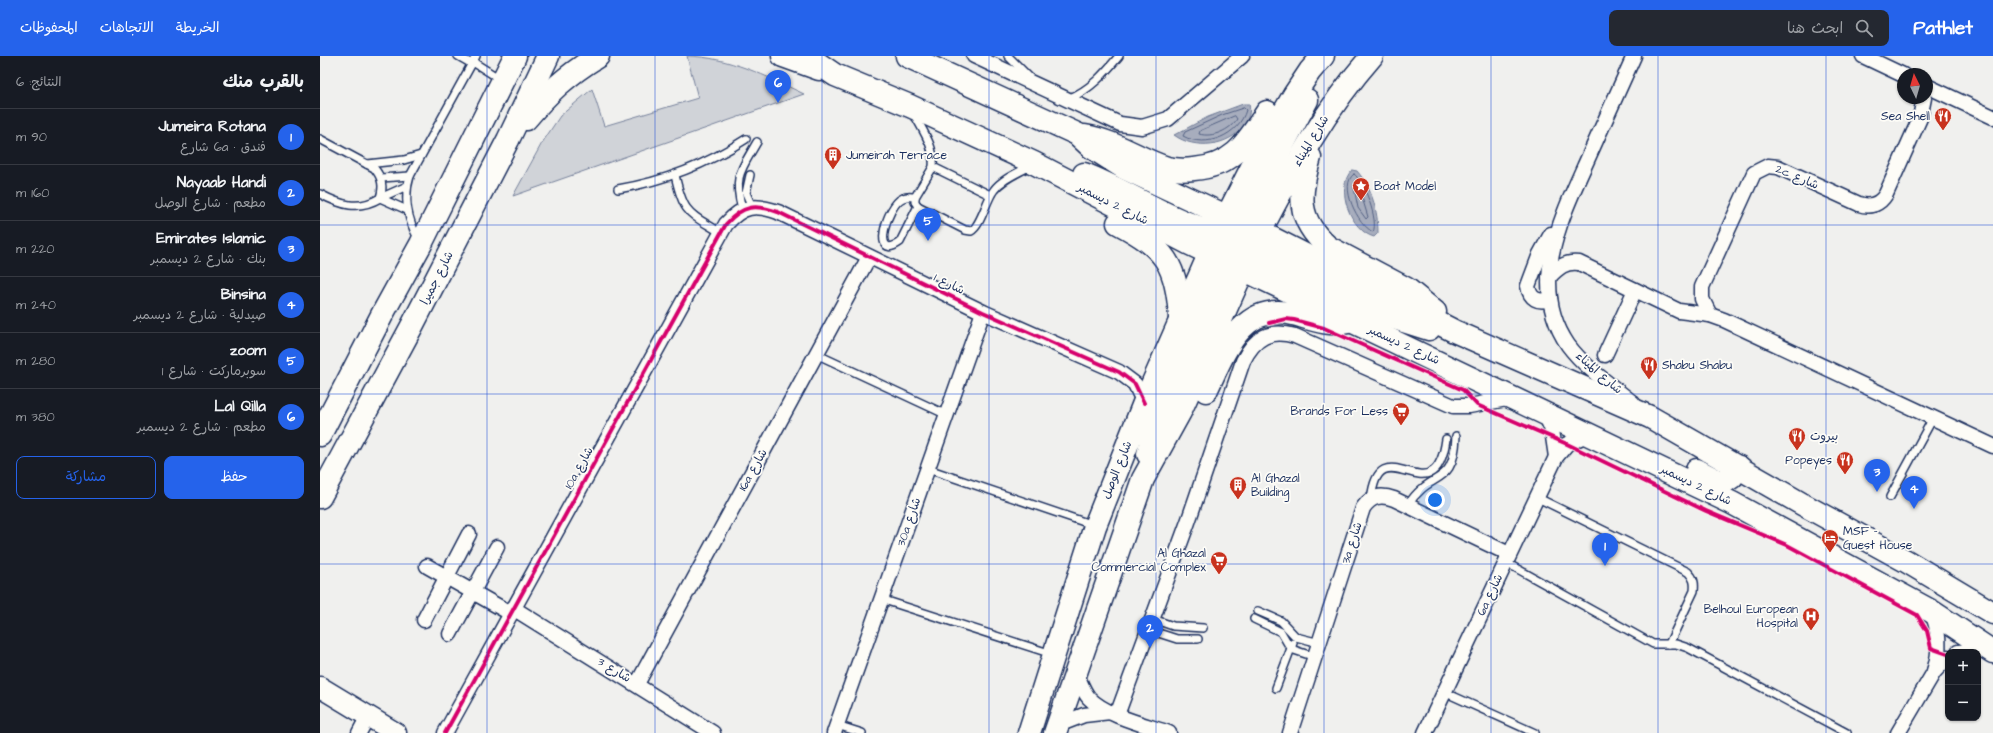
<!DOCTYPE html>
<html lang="ar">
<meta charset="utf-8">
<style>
body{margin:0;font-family:"Architects Daughter","Playpen Sans Arabic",sans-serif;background:#242831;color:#f1f3f6;direction:rtl}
.controls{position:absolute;right:12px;bottom:12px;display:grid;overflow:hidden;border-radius:8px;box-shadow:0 1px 3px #0004}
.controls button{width:36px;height:36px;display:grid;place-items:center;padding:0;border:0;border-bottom:1px solid #363941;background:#171b24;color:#f1f3f6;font:20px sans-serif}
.compass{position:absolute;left:1577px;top:12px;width:36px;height:36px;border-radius:50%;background:#171b24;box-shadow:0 1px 3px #0004;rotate:355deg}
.you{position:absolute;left:1115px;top:444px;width:14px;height:14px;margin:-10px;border:3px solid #fff;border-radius:50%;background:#1a73e8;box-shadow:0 0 0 6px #1a73e833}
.badge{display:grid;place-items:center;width:26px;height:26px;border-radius:50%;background:#2563eb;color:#fff;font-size:13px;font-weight:700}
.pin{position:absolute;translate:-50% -33px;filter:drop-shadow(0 1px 2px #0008)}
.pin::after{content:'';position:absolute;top:21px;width:14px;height:12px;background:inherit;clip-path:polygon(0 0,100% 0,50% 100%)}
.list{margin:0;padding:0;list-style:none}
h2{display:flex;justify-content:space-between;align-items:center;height:52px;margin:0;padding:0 16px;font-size:17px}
h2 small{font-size:13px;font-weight:400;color:#9ea1a6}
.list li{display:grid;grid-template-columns:26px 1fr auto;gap:12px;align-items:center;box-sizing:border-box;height:56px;padding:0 16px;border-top:1px solid #363941}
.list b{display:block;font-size:15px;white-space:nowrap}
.list p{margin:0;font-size:13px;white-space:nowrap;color:#9ea1a6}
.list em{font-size:13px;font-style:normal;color:#9ea1a6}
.actions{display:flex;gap:8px;padding:12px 16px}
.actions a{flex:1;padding:9px 0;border:1px solid #2563eb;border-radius:8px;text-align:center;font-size:14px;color:#2563eb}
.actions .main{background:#2563eb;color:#fff}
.icon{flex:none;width:22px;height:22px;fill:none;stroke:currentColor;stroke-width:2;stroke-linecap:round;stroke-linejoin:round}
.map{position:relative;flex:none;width:1673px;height:677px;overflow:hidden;direction:ltr}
header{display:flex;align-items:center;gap:24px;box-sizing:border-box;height:56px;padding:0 20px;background:#2563eb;color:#fff}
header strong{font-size:19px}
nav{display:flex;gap:22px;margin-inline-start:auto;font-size:14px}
.search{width:280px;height:36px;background:#242831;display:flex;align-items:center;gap:10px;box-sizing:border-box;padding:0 14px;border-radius:8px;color:#9ea1a6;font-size:15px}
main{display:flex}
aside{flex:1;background:#171b24}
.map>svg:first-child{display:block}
</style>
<header>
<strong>Pathlet</strong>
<div class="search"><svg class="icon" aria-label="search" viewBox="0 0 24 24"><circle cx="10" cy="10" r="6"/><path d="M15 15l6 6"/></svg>ابحث هنا</div>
<nav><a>الخريطة</a><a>الاتجاهات</a><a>المحفوظات</a></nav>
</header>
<main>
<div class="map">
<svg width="1673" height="677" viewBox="0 0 1673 677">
<rect width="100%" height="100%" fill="#f0f0ee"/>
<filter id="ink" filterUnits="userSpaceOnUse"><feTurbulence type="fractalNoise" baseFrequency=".025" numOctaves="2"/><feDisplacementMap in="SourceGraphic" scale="8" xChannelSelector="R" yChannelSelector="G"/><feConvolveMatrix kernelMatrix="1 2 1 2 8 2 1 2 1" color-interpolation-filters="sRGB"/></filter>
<g filter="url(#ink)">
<path fill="#d0d3d8" stroke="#76819b" d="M367 0C409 1 446 20 484 38L193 140 222 87 240 60 272 33 284 70 378 42Z"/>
<g fill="#a7adbd" stroke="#6f7b97">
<path d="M923 48H929C931 57 928 62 924 69 910 91 874 94 854 79L888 61Z"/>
<path d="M1032 114 1037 115C1052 132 1058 155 1058 177L1054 181C1031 175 1014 132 1032 114Z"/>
</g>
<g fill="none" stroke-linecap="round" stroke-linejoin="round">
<g stroke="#536184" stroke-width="1">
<path d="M924 52 926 54C919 79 886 93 863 80L865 76 902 59Z"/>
<path d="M915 60 917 63C910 74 893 82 879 78L880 75Z"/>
<path d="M1034 118C1044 125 1059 165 1053 176 1038 169 1018 129 1034 118Z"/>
<path d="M1036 129 1041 138 1048 161 1046 163 1038 152 1034 132Z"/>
</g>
<g stroke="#1b2f5e" stroke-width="10">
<g id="lane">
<path d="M138 0 152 8"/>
<path d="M688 0 709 21"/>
<path d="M153 6 180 23"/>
<path d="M748 43C770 34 784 18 799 0"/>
<path d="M594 58C603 75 615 91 613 111L595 141V146L598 150 645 174 651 175C661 170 666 144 674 134 682 123 698 117 710 110"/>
<path d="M0 83 54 112C62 121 64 130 60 142"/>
<path d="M47 108 84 104 101 99"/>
<path d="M613 111 670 139"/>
<path d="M355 119C364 159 368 156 401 177"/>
<path d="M430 119 426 137 432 151"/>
<path d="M61 122 90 120"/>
<path d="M298 133C345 125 386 109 426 83"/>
<path d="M0 138C21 149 38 155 60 142L87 154"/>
<path d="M595 141C591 141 587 140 583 142 566 149 551 207 580 186L598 150"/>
<path d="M60 142 87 130"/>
<path d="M422 153C413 120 421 114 437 86"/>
<path d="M99 184C87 163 83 143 90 120L156 0"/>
<path d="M496 298 627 359"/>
<path d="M608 413 773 469"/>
<path d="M1216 441 1368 516C1374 522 1375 527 1374 535L1349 588"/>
<path d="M1570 441 1613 362"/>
<path d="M1051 444C1059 367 1115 465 1126 383"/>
<path d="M1088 449C1111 413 1134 433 1136 380"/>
<path d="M1185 506 1333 588H1356L1368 592 1527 677"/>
<path d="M561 543 732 598"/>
<path d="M938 555 961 565 976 581 1000 587"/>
<path d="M833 563 853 570 883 572"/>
<path d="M934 563 961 576 968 588 974 594 995 601"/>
<path d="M829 574 857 583H878"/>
<path d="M956 632 973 587"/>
<path d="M1124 636 1215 677"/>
<path d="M517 669 542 677"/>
</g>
</g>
<g stroke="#1b2f5e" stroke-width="17">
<g id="street">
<path d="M654 0 800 68 822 71 848 63 922 0"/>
<path d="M1543 0 1583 19"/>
<path d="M1607 30 1673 61"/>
<path d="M1229 221C1238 212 1245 205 1259 207L1359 255 1390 259 1404 264 1673 390"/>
<path d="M1230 243C1218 247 1210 243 1208 230L1220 198 1231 178"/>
<path d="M1390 259 1382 243V231L1434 117 1448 110 1458 111 1539 148C1551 152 1560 148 1566 138L1600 62 1604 42"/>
<path d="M1285 299 1315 234"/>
<path d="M1313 347C1291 329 1265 312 1248 289 1206 228 1243 158 1269 100 1284 66 1299 33 1314 0"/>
<path d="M1225 358 1232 374 1236 401"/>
<path d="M107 510 190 557"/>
<path d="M193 552 393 677"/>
<path d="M1611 555C1620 575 1621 594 1614 615"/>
<path d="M104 564 149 478"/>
<path d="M130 578 177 491"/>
<path d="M1638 596 1668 593"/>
<path d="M756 617C760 625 763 635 769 642 786 660 826 669 849 677"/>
<path d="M317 628 549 201"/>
<path d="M797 659 868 466 923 305C935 281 950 273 975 280L1133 350H1149L1192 342"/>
<path d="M738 669 764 659 790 656"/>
<path d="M39 677 48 660"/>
<path d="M125 677 406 168C423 149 435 148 458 156L663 256 799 316 815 328 824 347"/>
<path d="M514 677 663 256"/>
<path d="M970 677 1043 452C1051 440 1061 438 1074 443L1189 498"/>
<path d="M1105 677 1236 401 1247 388 1269 378"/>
<path d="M1578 677 1614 616 1628 601"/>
</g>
</g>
<g stroke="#1b2f5e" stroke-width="23">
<path id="secondary" d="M0 631 76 677"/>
</g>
<g stroke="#1b2f5e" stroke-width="25">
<g id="primary">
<path d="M463 0 499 13"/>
<path d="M487 0 515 19 590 50 714 107 868 187 1412 447 1611 555 1673 596"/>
<path d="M587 0 757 78 771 91 804 112 940 176 1134 275 1330 361 1482 448 1586 505 1673 557"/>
<path d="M206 63C229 36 247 19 278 0"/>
<path d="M765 80C795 85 819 103 847 112 856 114 866 114 874 113 914 110 927 86 947 56"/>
<path d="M990 101C979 139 976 163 1008 191L1087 233 1115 256"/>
<path d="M764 118C810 135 865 176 913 178"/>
<path d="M798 167C845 192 857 208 860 262"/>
<path d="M920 182 923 169 936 139 987 44"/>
<path d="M918 194 932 196 955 206 1074 262 1109 273"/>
<path d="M886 335C904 297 922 243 977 259 994 264 1009 270 1028 266"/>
<path d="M0 379 63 257 101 188 195 0"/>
<path d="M828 398C843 330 879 269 906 206L908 191"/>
<path d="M1377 414 1398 425H1406L1412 421 1419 411"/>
<path d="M0 441 92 270 188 84 228 0"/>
<path d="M709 677 775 470 824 347 899 176 932 111 974 39 990 15 1003 0"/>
<path d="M735 677 823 423 860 356 940 176C972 114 1006 52 1052 0"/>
</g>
</g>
<use href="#lane" stroke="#fdfcf7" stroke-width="7"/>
<use href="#street" stroke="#fdfcf7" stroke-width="14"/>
<use href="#secondary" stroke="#fdfcf7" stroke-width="20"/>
<use href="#primary" stroke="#fdfcf7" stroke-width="22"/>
<g stroke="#fdfcf7" stroke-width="6">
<g id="cycleway">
<path d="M949 267 966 263 974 264 1004 272 1143 334 1157 349 1247 388 1386 455 1467 489 1597 559 1607 575 1611 592 1628 598"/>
<path d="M125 677 406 168C423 149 435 148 458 156L663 256 799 316 815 328 824 347"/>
</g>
</g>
<use href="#cycleway" stroke="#d6006c" stroke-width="4"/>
</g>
</g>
<path fill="none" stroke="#1d4ed8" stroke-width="1" stroke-opacity="0.55" d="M167 0V677M335 0V677M502 0V677M669 0V677M836 0V677M1004 0V677M1171 0V677M1338 0V677M1506 0V677M0 169H1673M0 338H1673M0 508H1673"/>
<defs>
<g id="restaurant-pin" transform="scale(0.9)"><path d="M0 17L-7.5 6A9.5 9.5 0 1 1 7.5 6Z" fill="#c8321e" stroke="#fdfcf7"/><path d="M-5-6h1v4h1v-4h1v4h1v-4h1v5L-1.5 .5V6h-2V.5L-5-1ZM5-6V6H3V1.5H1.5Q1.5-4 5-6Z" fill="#fff"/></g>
<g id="building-pin" transform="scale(0.9)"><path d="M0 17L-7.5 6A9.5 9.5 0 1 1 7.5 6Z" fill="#c8321e" stroke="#fdfcf7"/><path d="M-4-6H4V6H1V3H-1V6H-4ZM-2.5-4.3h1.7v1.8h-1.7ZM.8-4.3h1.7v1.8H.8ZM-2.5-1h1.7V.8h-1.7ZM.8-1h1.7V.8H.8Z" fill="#fff"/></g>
<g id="sight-pin" transform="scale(0.9)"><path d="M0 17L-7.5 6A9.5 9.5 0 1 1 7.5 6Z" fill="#c8321e" stroke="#fdfcf7"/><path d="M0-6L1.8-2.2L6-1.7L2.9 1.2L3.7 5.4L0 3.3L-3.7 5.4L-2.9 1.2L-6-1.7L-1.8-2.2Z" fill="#fff"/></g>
<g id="supermarket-pin" transform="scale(0.9)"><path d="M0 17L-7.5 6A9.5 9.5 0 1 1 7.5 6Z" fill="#c8321e" stroke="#fdfcf7"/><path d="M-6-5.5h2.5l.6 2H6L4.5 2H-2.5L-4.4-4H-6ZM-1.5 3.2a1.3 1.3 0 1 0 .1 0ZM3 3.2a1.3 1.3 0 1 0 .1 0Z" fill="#fff"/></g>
<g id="hotel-pin" transform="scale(0.9)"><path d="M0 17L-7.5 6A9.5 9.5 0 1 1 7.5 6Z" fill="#c8321e" stroke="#fdfcf7"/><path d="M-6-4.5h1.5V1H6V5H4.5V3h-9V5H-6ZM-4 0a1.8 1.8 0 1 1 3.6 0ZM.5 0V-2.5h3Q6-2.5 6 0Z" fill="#fff"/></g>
<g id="hospital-pin" transform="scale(0.9)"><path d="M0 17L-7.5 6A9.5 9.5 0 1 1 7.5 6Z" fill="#c8321e" stroke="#fdfcf7"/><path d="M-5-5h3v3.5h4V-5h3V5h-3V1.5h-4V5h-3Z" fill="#fff"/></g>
</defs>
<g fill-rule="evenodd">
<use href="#restaurant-pin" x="1623" y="60"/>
<use href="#building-pin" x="513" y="99"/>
<use href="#sight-pin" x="1041" y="130"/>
<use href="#restaurant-pin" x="1329" y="309"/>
<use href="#supermarket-pin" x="1081" y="355"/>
<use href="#restaurant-pin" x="1477" y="380"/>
<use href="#restaurant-pin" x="1525" y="404"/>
<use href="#building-pin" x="918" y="429"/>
<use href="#hotel-pin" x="1510" y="482"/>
<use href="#supermarket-pin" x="899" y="504"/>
<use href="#hospital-pin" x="1491" y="560"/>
</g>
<g text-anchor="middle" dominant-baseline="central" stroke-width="3.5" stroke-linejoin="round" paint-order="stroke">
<g font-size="12" fill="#1b2f5e" stroke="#fdfcf7" text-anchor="start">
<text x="1610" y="60" text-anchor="end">Sea Shell</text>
<text x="526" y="99">Jumeirah Terrace</text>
<text x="1054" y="130">Boat Model</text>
<text x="1342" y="309">Shabu Shabu</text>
<text x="1068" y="355" text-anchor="end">Brands For Less</text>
<text x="1490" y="380">بيروت</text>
<text x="1512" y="404" text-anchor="end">Popeyes</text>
<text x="931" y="422">Al Ghazal<tspan x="931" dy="14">Building</tspan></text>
<text x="1523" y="475">MSF -<tspan x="1523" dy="14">Guest House</tspan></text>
<text x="886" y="497" text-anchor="end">Al Ghazal<tspan x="886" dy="14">Commercial Complex</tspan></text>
<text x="1478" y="553" text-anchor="end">Belhoul European<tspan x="1478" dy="14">Hospital</tspan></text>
</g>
<g font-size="12" fill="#1b2f5e" stroke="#fdfcf7">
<text transform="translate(991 85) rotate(-59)">شارع الميناء</text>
<text transform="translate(1477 121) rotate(23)">2c شارع</text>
<text transform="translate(793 148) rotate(27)">شارع 2 ديسمبر</text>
<text transform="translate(117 222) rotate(-63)">شارع جميرا</text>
<text transform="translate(629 228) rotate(26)">شارع 1</text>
<text transform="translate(1084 289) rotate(25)">شارع 2 ديسمبر</text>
<text transform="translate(1279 317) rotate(41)">شارع الميناء</text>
<text transform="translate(259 412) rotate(-61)">10a شارع</text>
<text transform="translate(433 414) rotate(-61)">16a شارع</text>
<text transform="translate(797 414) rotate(-68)">شارع الوصل</text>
<text transform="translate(1376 429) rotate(26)">شارع 2 ديسمبر</text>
<text transform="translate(589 466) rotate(-71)">30a شارع</text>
<text transform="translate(1032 487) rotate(-72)">3a شارع</text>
<text transform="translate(1170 539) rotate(-65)">6a شارع</text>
<text transform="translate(294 614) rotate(31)">شارع 3</text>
</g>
</g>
</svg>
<div class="controls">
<button>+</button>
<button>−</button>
</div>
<svg class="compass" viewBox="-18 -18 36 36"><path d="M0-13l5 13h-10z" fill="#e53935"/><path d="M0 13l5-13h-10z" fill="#9ea1a6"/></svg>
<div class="you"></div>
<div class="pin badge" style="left:1285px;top:510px">1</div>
<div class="pin badge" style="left:830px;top:592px">2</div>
<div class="pin badge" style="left:1557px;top:436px">3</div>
<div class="pin badge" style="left:1594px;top:453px">4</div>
<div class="pin badge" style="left:608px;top:185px">5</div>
<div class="pin badge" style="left:458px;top:47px">6</div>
</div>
<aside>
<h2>بالقرب منك<small>النتائج: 6</small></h2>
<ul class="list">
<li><span class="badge">1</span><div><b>Jumeira Rotana</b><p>فندق · 6a شارع</p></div><em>90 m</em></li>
<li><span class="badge">2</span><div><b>Nayaab Handi</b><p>مطعم · شارع الوصل</p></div><em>160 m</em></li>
<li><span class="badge">3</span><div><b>Emirates Islamic</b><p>بنك · شارع 2 ديسمبر</p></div><em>220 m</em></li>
<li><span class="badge">4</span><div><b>Binsina</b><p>صيدلية · شارع 2 ديسمبر</p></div><em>240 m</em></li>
<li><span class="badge">5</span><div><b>zoom</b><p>سوبرماركت · شارع 1</p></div><em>280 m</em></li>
<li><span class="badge">6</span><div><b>Lal Qilla</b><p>مطعم · شارع 2 ديسمبر</p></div><em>380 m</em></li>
</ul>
<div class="actions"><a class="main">حفظ</a><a>مشاركة</a></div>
</aside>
</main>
